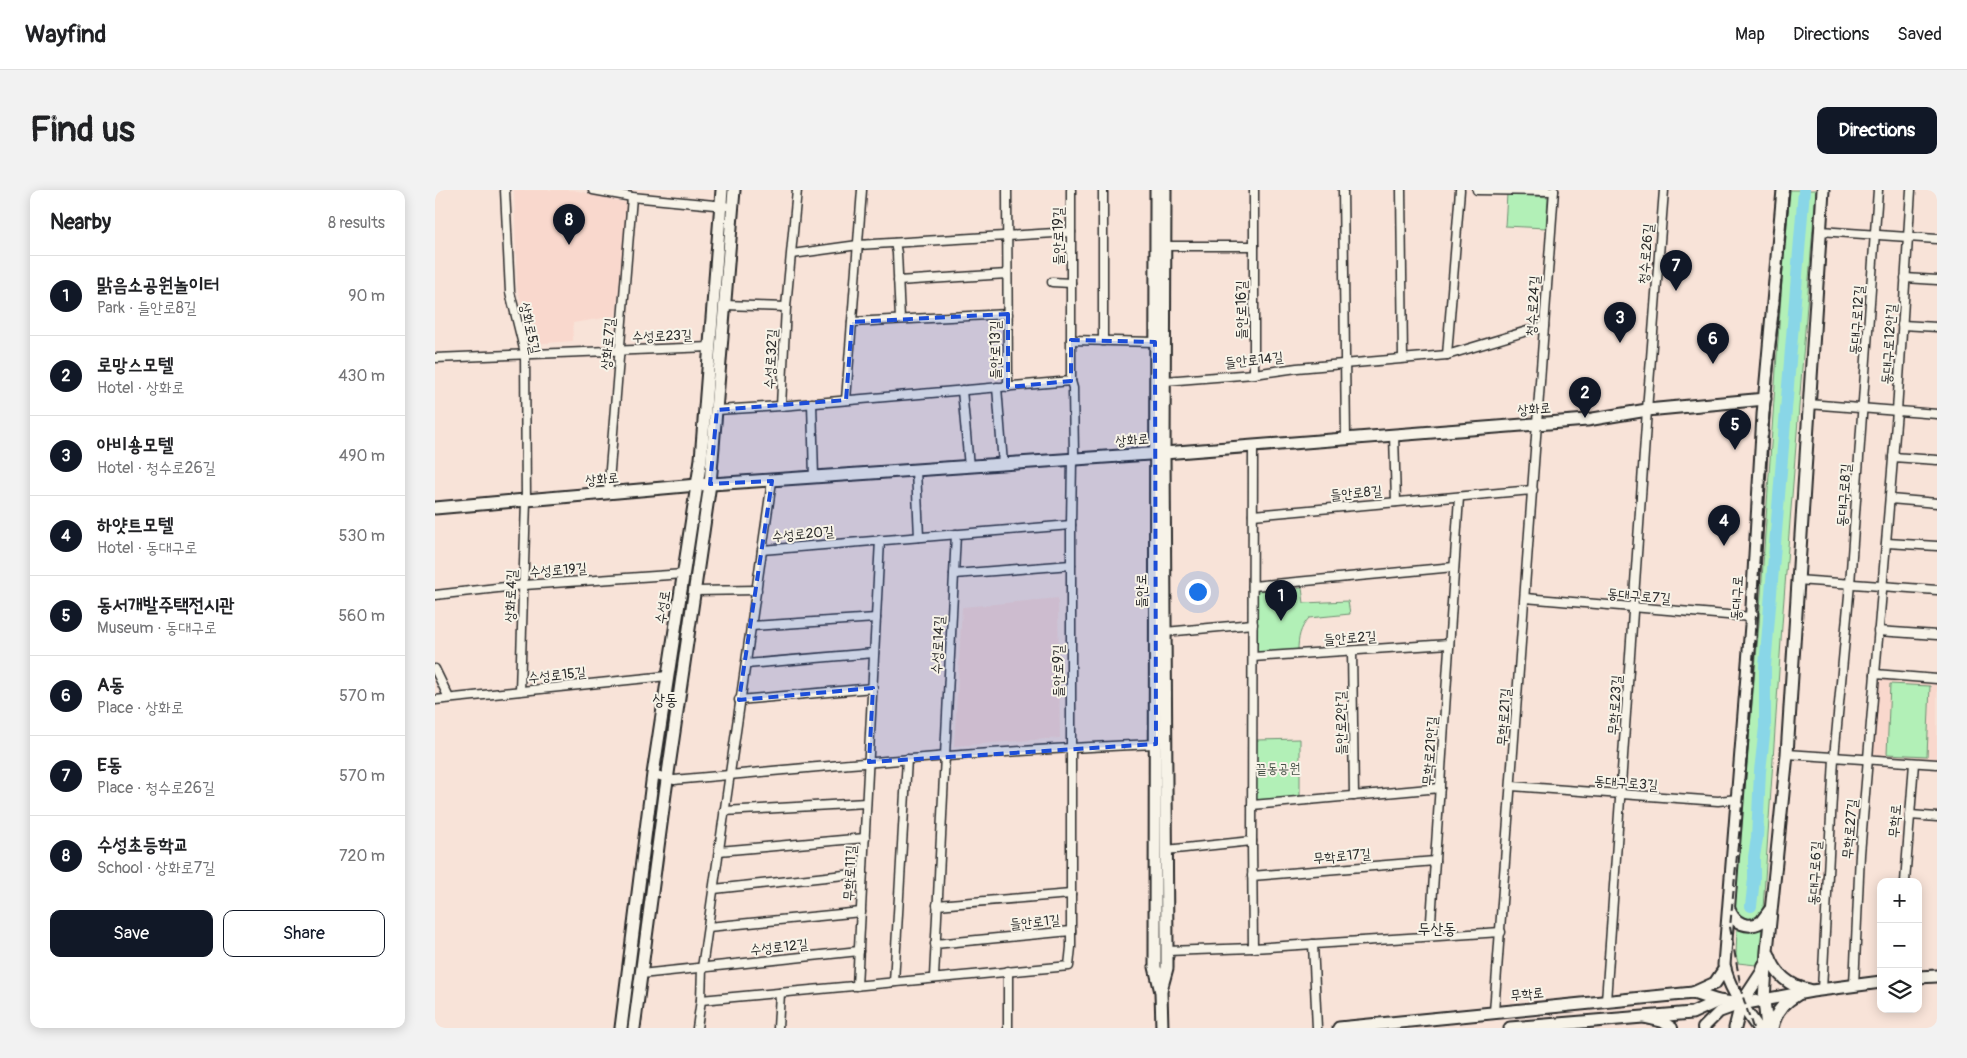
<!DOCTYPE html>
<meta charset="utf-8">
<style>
body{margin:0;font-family:Pangolin,"Poor Story",sans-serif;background:#f2f2f2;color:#202124}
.controls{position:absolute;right:15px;bottom:15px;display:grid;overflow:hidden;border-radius:10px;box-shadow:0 2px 12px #0003}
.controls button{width:45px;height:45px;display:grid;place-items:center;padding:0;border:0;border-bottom:1px solid #e0e0e0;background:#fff;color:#202124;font:25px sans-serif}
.you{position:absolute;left:762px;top:401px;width:18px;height:18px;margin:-12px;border:4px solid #fff;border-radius:50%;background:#1a73e8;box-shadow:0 0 0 8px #1a73e833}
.badge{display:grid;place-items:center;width:32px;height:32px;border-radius:50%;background:#111827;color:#fff;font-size:16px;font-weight:700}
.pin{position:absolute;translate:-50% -41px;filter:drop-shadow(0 1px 2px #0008)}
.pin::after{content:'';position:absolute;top:26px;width:18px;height:15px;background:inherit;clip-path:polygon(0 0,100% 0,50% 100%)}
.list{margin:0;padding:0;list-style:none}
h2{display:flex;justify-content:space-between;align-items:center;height:65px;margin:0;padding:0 20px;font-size:21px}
h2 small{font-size:16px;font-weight:400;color:#757577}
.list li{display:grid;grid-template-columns:32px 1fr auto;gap:15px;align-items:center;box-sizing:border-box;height:80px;padding:0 20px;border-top:1px solid #e0e0e0}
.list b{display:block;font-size:19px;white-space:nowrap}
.list p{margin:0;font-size:16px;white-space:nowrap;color:#757577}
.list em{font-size:16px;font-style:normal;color:#757577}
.actions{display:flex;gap:10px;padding:15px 20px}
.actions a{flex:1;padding:11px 0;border:1px solid #111827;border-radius:10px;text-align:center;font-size:18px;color:#111827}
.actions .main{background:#111827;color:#fff}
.icon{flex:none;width:28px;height:28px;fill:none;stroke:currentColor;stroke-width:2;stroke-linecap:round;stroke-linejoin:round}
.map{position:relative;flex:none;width:1502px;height:838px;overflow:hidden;border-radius:10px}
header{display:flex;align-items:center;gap:30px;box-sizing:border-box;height:70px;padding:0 25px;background:#fff;border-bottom:1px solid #e0e0e0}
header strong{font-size:24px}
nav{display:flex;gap:28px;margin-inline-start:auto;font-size:18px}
.intro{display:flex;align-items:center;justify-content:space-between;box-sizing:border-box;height:120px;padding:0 30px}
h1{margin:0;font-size:35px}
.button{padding:12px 22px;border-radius:10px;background:#111827;color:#fff;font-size:18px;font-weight:700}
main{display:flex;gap:30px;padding:0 30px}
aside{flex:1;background:#fff;border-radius:10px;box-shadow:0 2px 12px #0003}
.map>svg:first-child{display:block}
</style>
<header>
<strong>Wayfind</strong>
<nav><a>Map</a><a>Directions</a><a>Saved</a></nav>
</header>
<div class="intro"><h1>Find us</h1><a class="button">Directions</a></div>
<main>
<aside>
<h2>Nearby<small>8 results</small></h2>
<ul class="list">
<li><span class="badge">1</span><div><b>맑음소공원놀이터</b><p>Park · 들안로8길</p></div><em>90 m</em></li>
<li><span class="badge">2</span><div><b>로망스모텔</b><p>Hotel · 상화로</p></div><em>430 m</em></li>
<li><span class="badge">3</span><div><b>아비숑모텔</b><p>Hotel · 청수로26길</p></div><em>490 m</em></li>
<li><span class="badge">4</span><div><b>하얏트모텔</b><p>Hotel · 동대구로</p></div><em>530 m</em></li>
<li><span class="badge">5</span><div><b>동서개발주택전시관</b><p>Museum · 동대구로</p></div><em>560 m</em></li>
<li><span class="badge">6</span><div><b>A동</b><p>Place · 상화로</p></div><em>570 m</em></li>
<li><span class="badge">7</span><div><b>E동</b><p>Place · 청수로26길</p></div><em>570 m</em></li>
<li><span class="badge">8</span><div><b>수성초등학교</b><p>School · 상화로7길</p></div><em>720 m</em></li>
</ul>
<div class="actions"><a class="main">Save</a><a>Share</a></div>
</aside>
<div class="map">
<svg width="1502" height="838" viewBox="0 0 1502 838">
<rect width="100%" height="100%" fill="#f8e3d8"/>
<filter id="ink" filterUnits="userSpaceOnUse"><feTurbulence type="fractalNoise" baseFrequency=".02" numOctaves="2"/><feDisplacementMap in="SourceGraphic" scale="10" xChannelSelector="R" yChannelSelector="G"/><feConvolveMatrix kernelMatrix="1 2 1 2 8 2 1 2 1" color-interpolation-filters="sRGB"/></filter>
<g filter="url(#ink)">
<g fill="#f9d8cd">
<path d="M79 0H139L192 13 181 126 138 133V151L99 154 82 98Z"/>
<path d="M623 408 625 548 519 556 527 417Z"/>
<path d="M1446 487 1502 491V570L1442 567 1438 562 1441 491Z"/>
</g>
<g fill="#b2f0b7" stroke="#6e8e71">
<path d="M1353 0H1381L1348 421 1328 719 1327 724 1321 731H1307L1299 718 1324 434Z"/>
<path d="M1072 4 1113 7 1111 38 1070 36Z"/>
<path d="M867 398 869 413 913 411 915 424 874 428C865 438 863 448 863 461L820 465 821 401Z"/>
<path d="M1455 494 1495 496 1492 566 1452 564Z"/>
<path d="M865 549V606L821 611 822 550Z"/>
<path d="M1327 735 1325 768 1321 775 1303 773 1301 765 1302 738 1320 739Z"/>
</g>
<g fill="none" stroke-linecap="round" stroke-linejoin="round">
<path stroke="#89d6e7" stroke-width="12" d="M1316 716 1319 689V667L1322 648 1325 581 1330 537V477L1369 0"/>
<g stroke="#2b2b2b" stroke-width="11">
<g id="minor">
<path d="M70 0 75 102 90 163 91 311 85 501"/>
<path d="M158 0 197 7 290 16"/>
<path d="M362 0 351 117 346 216 636 191V0"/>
<path d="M572 0 573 197"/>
<path d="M908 0 911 248"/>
<path d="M966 0 968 168"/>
<path d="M1042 0 1119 1"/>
<path d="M1385 41 1502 49"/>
<path d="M460 53 462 63 465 129"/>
<path d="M730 56H819"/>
<path d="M357 64 423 55 636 42"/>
<path d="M1470 88 1502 90"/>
<path d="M463 91 572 84"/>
<path d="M617 92 636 93"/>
<path d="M289 115 351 117"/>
<path d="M417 132 573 124"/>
<path d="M1467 135 1502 137"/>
<path d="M636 150 720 152"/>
<path d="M668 151V0"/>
<path d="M1012 165 1025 0"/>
<path d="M0 168 275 157"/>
<path d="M819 184V0"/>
<path d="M730 191 819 184 862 178 1012 165 1109 136"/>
<path d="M562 197 568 274"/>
<path d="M527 200 534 277"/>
<path d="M411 210 427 0"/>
<path d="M377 213 379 288"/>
<path d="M1373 214 1502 224"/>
<path d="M282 220 346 216"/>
<path d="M959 245 961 312"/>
<path d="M1458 267 1502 270"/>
<path d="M481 280 484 347"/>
<path d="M173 304 197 7"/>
<path d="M1455 309 1502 313"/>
<path d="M818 325 1098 300"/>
<path d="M1452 353 1502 356"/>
<path d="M327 360 636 335"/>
<path d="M519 384 636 375"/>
<path d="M1362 390 1502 400"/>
<path d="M818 396 1019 377"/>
<path d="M260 401 322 400"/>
<path d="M0 405 89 395 249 384"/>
<path d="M1090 408 1316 427"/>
<path d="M317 436 441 428"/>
<path d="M1443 441 1502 445"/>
<path d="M730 442 818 434"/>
<path d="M917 461 919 606"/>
<path d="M818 467 1014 454"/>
<path d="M311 474 439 463"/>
<path d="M0 479 14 508"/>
<path d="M1440 484 1502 489"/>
<path d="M0 510 232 486"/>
<path d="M304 510 438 498"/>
<path d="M1352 564 1502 574"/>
<path d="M218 584 239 590C400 575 560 560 721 554"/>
<path d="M1077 596 1283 611 1303 609"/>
<path d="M817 615 1005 598"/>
<path d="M289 621 431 613"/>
<path d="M1475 625 1502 627"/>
<path d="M817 651 818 758"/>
<path d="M731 660 817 651 818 256"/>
<path d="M284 661 430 648"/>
<path d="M817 686 1000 671"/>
<path d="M1470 692 1479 573"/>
<path d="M279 699 428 683"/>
<path d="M502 715 636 704"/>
<path d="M273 737 426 722"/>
<path d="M995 746 1024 307"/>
<path d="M500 754 636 741"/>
<path d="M878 754 882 838"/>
<path d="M732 761 818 758 1066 742"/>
<path d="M206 784 424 761"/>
<path d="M499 787 521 344"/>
<path d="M459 792 472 569"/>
<path d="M1419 795 1425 664 1462 221 1476 0"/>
<path d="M422 796 445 350"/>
<path d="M1387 800 1399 568 1415 394 1443 0"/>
<path d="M266 810 634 776 636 757V335L637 269 639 265 638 198 636 191"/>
<path d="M1171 811 1212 220 1229 0"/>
<path d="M1059 822 1119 0"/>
<path d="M262 838 266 810 267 778 337 291"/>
<path d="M343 838 345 803"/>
<path d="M573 838V781"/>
</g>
</g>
<g stroke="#2b2b2b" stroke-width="14">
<g id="tertiary">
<path d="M1211 828 1228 832 1237 838"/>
<path d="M1268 838 1284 822 1306 814"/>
</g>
</g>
<g stroke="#2b2b2b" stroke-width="15">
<g id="secondary">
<path d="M721 0 720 777 726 802 727 838"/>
<path d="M0 318 262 295 729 263 1152 230 1212 220 1330 209"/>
<path d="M1294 719C1299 734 1313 739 1326 732L1335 720"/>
<path d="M1334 765C1340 784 1355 797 1374 800"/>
<path d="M1483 787 1502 786"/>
<path d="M726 800 732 778V761L729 263 730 0"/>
<path d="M1258 803 1280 793 1290 778"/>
<path d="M186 838 218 584 266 269 287 0"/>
<path d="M199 838 230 604 275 294 299 0"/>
<path d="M904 838 1258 803 1283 811 1306 814 1377 801 1446 792"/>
<path d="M1075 838 1257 823 1283 811"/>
<path d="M1300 838 1306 814 1327 782 1329 775"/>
<path d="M1323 838C1309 818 1294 799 1289 775L1316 435 1328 225 1348 0"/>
<path d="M1332 838 1329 810 1332 761 1352 564 1388 0"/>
<path d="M1337 838C1340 823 1349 812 1362 805"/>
</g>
</g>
<use href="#minor" stroke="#f7f3e8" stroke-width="8"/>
<use href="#tertiary" stroke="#f7f3e8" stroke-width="10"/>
<use href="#secondary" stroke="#f7f3e8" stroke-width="11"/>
<path stroke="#2b2b2b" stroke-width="2" stroke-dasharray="8 4" stroke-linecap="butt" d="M1318 838 1307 804 1295 737 1312 563 1333 242 1354 0"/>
</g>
</g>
<path fill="#1d4ed8" fill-opacity="0.2" stroke="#1d4ed8" stroke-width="4" stroke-dasharray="10 6" stroke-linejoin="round" d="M573 124V197L636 191V150L720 152 721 554 434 572 438 498 304 510 337 291 275 294 282 220 411 210 417 132Z"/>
<g text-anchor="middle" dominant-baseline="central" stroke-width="4" stroke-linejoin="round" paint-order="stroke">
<g font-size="14" fill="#2b2b2b" stroke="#f7f3e8">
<text transform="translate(623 46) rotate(-90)">들안로19길</text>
<text transform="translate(1211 64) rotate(-85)">청수로26길</text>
<text transform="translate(1098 116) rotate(-86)">청수로24길</text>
<text transform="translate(806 120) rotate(-90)">들안로16길</text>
<text transform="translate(1422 130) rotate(-86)">동대구로12길</text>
<text transform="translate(95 138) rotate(78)">상화로5길</text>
<text transform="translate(227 146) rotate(-2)">수성로23길</text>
<text transform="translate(173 154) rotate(-85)">상화로7길</text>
<text transform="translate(1454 154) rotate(-86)">동대구로12안길</text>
<text transform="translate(560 160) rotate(-90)">들안로13길</text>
<text transform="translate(336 169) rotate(-87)">수성로32길</text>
<text transform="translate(819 170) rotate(-6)">들안로14길</text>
<text transform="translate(1099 219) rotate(-4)">상화로</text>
<text transform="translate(697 250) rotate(-4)">상화로</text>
<text transform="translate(167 289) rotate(-5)">상화로</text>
<text transform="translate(921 303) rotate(-5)">들안로8길</text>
<text transform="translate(1409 305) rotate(-86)">동대구로8길</text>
<text transform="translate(368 344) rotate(-5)">수성로20길</text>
<text transform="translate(123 380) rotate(-4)">수성로19길</text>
<text transform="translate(706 401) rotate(-90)">들안로</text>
<text transform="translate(76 406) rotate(-88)">상화로4길</text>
<text transform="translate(1204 406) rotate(5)">동대구로7길</text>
<text transform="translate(1302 408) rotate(-87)">동대구로</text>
<text transform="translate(228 417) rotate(-81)">수성로</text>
<text transform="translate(915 448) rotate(-4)">들안로2길</text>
<text transform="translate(503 455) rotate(-87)">수성로14길</text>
<text transform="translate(623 481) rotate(-90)">들안로9길</text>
<text transform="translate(122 485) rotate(-6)">수성로15길</text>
<text transform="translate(1180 515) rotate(-86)">무학로23길</text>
<text transform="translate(1069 527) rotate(-86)">무학로21길</text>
<text transform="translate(906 533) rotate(-91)">들안로2안길</text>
<text transform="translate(995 561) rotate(-86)">무학로21안길</text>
<text transform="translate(1191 593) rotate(4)">동대구로3길</text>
<text transform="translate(1460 631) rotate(-86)">무학로</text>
<text transform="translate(1415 639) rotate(-85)">무학로27길</text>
<text transform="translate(907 666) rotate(-5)">무학로17길</text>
<text transform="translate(415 683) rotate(-87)">무학로11길</text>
<text transform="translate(1380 683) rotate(-87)">동대구로6길</text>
<text transform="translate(600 732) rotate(-5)">들안로1길</text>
<text transform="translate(344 757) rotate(-6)">수성로12길</text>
<text transform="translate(1092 804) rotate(-6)">무학로</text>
</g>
<g font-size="14" fill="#465247" stroke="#f7f3e8">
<text x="843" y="578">끝동공원</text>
</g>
<g font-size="16" fill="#2b2b2b" stroke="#f7f3e8">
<text x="230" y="510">상동</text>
<text x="1002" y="739">두산동</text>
</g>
</g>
</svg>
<div class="controls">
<button>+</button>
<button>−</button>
<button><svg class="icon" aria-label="layers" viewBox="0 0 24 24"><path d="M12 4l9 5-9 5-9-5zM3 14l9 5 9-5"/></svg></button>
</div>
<div class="you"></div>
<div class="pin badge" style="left:846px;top:431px">1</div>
<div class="pin badge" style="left:1150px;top:228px">2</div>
<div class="pin badge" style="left:1185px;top:153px">3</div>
<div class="pin badge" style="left:1289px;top:356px">4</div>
<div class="pin badge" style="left:1300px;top:260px">5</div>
<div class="pin badge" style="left:1278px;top:174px">6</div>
<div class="pin badge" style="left:1241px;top:101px">7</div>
<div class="pin badge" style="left:134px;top:55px">8</div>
</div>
</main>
